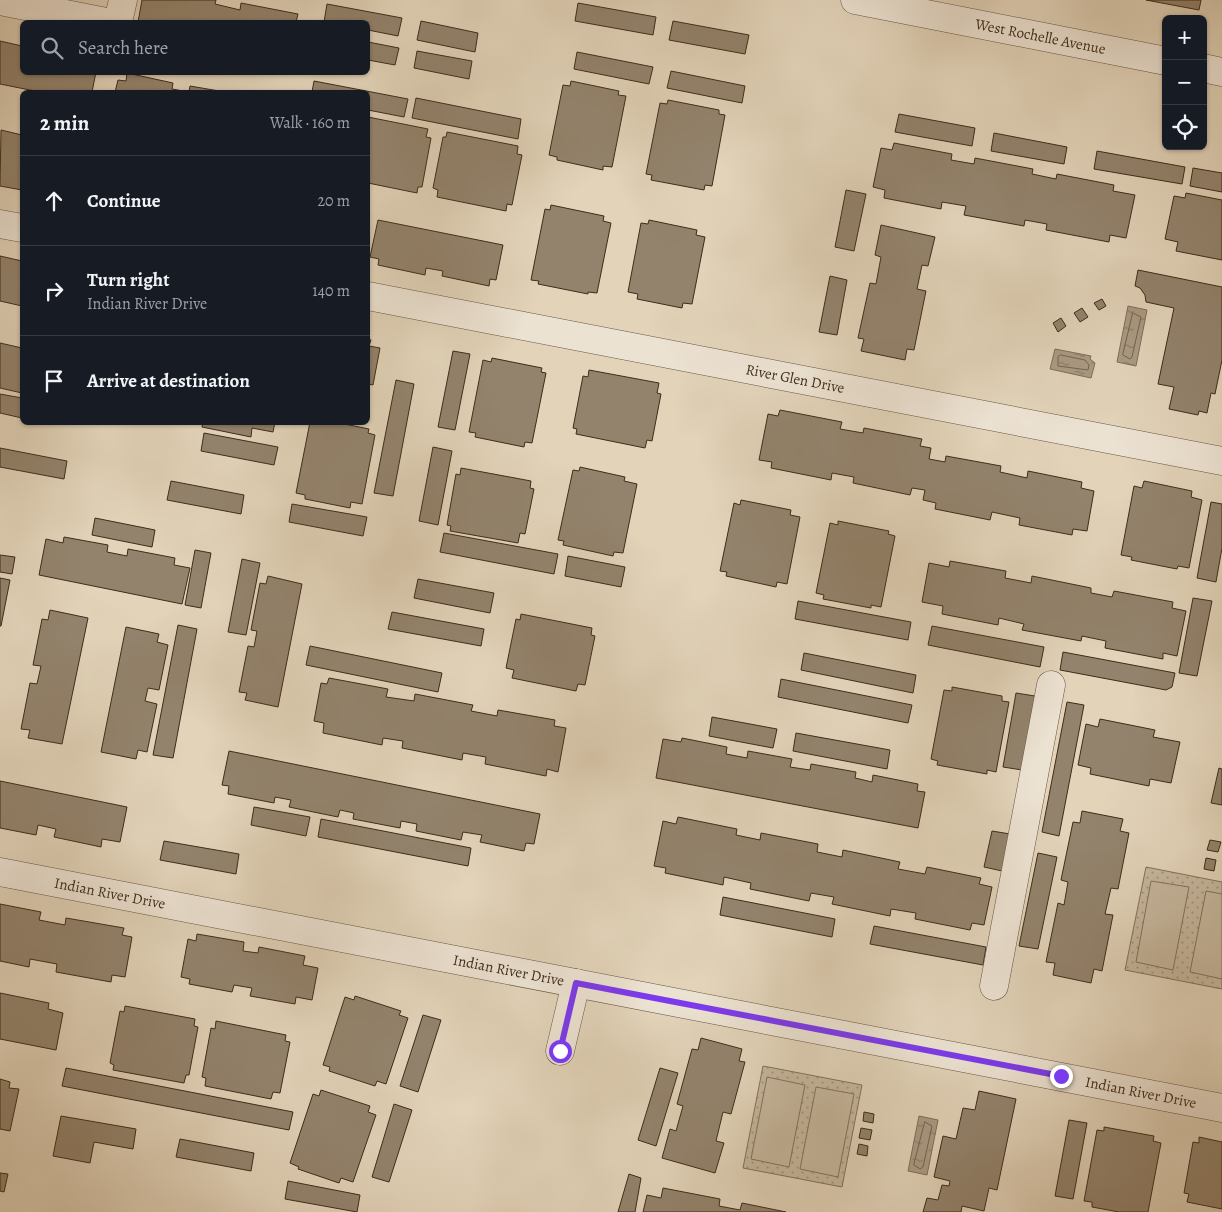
<!DOCTYPE html>
<meta charset="utf-8">
<style>
body{margin:0;font-family:Alegreya,serif;background:#242831;color:#f1f3f6}
.controls{position:absolute;right:15px;top:15px;display:grid;overflow:hidden;border-radius:8px;box-shadow:0 1px 4px #0004}
.controls button{width:45px;height:45px;display:grid;place-items:center;padding:0;border:0;border-bottom:1px solid #363941;background:#171b24;color:#f1f3f6;font:25px sans-serif}
.stop{position:absolute;width:15px;height:15px;margin:-11px;border:4px solid #7c3aed;border-radius:50%;background:#fff}
.stop.end{background:#7c3aed;border-color:#fff;box-shadow:0 1px 5px #0008}
.list{margin:0;padding:0;list-style:none}
h2{display:flex;justify-content:space-between;align-items:center;height:65px;margin:0;padding:0 20px;font-size:21px}
h2 small{font-size:16px;font-weight:400;color:#9ea1a6}
.list li{display:grid;grid-template-columns:32px 1fr auto;gap:15px;align-items:center;box-sizing:border-box;height:90px;padding:0 20px;border-top:1px solid #363941}
.list b{display:block;font-size:19px;white-space:nowrap}
.list p{margin:0;font-size:16px;white-space:nowrap;color:#9ea1a6}
.list em{font-size:16px;font-style:normal;color:#9ea1a6}
.icon{flex:none;width:28px;height:28px;fill:none;stroke:currentColor;stroke-width:2;stroke-linecap:round;stroke-linejoin:round}
.map{position:relative;flex:none;width:1222px;height:1212px;overflow:hidden}
.search{position:absolute;background:#171b24;box-shadow:0 1px 4px #0004;left:20px;top:20px;width:350px;height:55px;display:flex;align-items:center;gap:12px;box-sizing:border-box;padding:0 18px;border-radius:8px;color:#9ea1a6;font-size:19px}
.panel{position:absolute;background:#171b24;box-shadow:0 1px 4px #0004;left:20px;top:90px;width:350px;height:335px;border-radius:8px}
.map>svg:first-child{display:block}
</style>
<div class="map">
<svg width="1222" height="1212" viewBox="0 0 1222 1212">
<defs>
<pattern id="green-dots" width="8" height="8" patternUnits="userSpaceOnUse" patternTransform="scale(1.25)"><rect width="8" height="8" fill="#c6b79e"/><path d="M2 2h.1M6 6h.1" fill="none" stroke="#a29580" stroke-width="1.8" stroke-linecap="round"/></pattern>
<pattern id="water-ripples" width="26" height="14" patternUnits="userSpaceOnUse" patternTransform="scale(1.25)"><rect width="26" height="14" fill="#aa9a83"/><path d="M2 4q2-2 4 0t4 0M15 11q2-2 4 0t4 0" fill="none" stroke="#8c7e6a"/></pattern>
</defs>
<rect width="100%" height="100%" fill="#e2d3b9"/>
<filter id="stains"><feTurbulence type="fractalNoise" baseFrequency=".004" numOctaves="4"/><feColorMatrix values="0 0 0 0 .2 0 0 0 0 .09 0 0 0 0 .02 0 0 0 .5 -.17"/></filter>
<radialGradient id="worn" r=".72"><stop offset=".6" stop-color="#630" stop-opacity="0"/><stop offset="1" stop-color="#630" stop-opacity=".3"/></radialGradient>
<g fill="url(#green-dots)" stroke="#82725c">
<path d="M1146 867 1222 882V989L1125 970Z"/>
<path d="M763 1066 862 1085 842 1187 743 1168Z"/>
</g>
<g fill="#c6b79e" stroke="#82725c">
<path d="M1151 881 1189 887 1173 970 1136 962Z"/>
<path d="M1206 891 1222 894V979L1190 972Z"/>
<path d="M767 1077 805 1085 789 1167 751 1159Z"/>
<path d="M816 1087 854 1094 838 1177 800 1169Z"/>
</g>
<g fill="url(#water-ripples)" stroke="#7f6e59">
<path d="M1128 306 1147 310 1136 366 1117 362Z"/>
<path d="M1055 349 1091 356 1090 359 1095 363 1091 378 1050 369Z"/>
<path d="M919 1116 938 1120 927 1175 908 1171Z"/>
</g>
<g fill="none" stroke-linecap="round" stroke-linejoin="round">
<g stroke="#74634e" stroke-width="1">
<path d="M1133 313 1141 317 1132 357 1130 359 1123 355Z"/>
<path d="M1061 355 1085 360 1089 365 1088 370 1058 366V357Z"/>
<path d="M925 1122 932 1126 923 1167 920 1169 914 1165Z"/>
</g>
</g>
<g fill="#93836d" stroke="#3e2c1a">
<path d="M142 0H216L215 4 240 10 241 3 298 14 296 22H138Z"/>
<path d="M1146 0H1201L1199 10Z"/>
<path d="M578 3 656 17 653 35 575 21Z"/>
<path d="M327 4 402 18 398 36 368 30V22H324Z"/>
<path d="M421 21 478 33 475 52 417 40Z"/>
<path d="M673 21 749 35 745 54 669 40Z"/>
<path d="M0 41 22 46V72H96L92 92H40L0 84Z"/>
<path d="M368 42 399 48 395 65 368 60Z"/>
<path d="M417 51 472 61 469 79 414 68Z"/>
<path d="M577 52 653 67 649 84 574 69Z"/>
<path d="M671 71 745 86 742 103 667 88Z"/>
<path d="M127 73 173 83 172 89 189 92 190 86 225 92H115L118 80 126 81Z"/>
<path d="M314 81 408 99 404 117 368 110V92H312Z"/>
<path d="M571 81 619 91 618 95 626 96 612 167 603 166V170L557 160V157L549 155 563 85 570 86Z"/>
<path d="M416 98 521 119 518 139 412 118Z"/>
<path d="M668 100 719 110V114L725 115 712 186 705 185 704 190 651 180 652 175 646 174 660 103 667 104Z"/>
<path d="M899 114 975 128 972 146 895 132Z"/>
<path d="M368 117 428 129 426 137 431 138 422 187H418L417 193 368 183Z"/>
<path d="M1 130 22 135V190L0 186Z"/>
<path d="M447 132 518 146 517 154 522 155 512 205 507 204 506 211 437 197 438 190 433 188 443 137H446Z"/>
<path d="M994 133 1067 147 1064 164 991 151Z"/>
<path d="M894 143 952 154 951 160 974 164 975 158 1033 169 1032 174 1056 179 1057 174 1114 185 1113 191 1135 195 1126 238 1110 235 1109 242 1046 230 1047 224 1025 220 1024 226 964 215 966 206 942 202 941 209 884 198 885 190 873 187 881 148 892 150Z"/>
<path d="M1097 151 1185 167 1182 184 1094 169Z"/>
<path d="M1193 168 1222 173V192L1190 186Z"/>
<path d="M846 190 866 194 854 251 835 247Z"/>
<path d="M1186 193 1222 200V260L1176 251 1178 242 1165 239 1174 196 1185 198Z"/>
<path d="M551 205 604 216 603 221 611 223 597 293 588 292V294L538 284 539 281 531 280 545 209 550 210Z"/>
<path d="M378 220 503 245 496 280 490 279 489 286 442 276 443 271 426 268 425 275 378 265 379 259 370 257Z"/>
<path d="M649 220 697 230 696 235 705 237 692 304 683 303 682 308 637 299 638 294 628 292 641 223 648 224Z"/>
<path d="M881 225 935 237 928 266 922 265 917 289 926 291 914 350 907 349 905 360 861 351 864 339 858 338 870 283 876 284 881 257 875 255Z"/>
<path d="M0 256 22 261V306L0 301Z"/>
<path d="M1138 270 1222 287V360L1215 394 1211 393 1207 413 1199 411 1198 415 1169 409 1174 387 1158 384 1174 308 1146 302 1145 295 1140 288 1135 286Z"/>
<path d="M830 276 847 280 837 335 819 332Z"/>
<path d="M1102 299 1106 306 1099 310 1094 303Z"/>
<path d="M1082 308 1088 317 1080 322 1074 313Z"/>
<path d="M1061 318 1066 326 1058 332 1053 323Z"/>
<path d="M368 339 371 340 369 346 380 348 373 385 368 384Z"/>
<path d="M0 343 22 348V393L0 388Z"/>
<path d="M453 351 470 354 455 430 438 427Z"/>
<path d="M492 358 542 368 541 372 546 373 532 443 525 442 524 447 475 437 476 433 469 432 483 360 491 362Z"/>
<path d="M589 370 659 383 657 393 661 394 652 441 647 440 645 448 576 434 577 429 573 428 583 376 588 377Z"/>
<path d="M396 380 414 384 393 496 374 493Z"/>
<path d="M0 394 22 398V418L0 413Z"/>
<path d="M780 410 842 422 840 429 863 433 864 428 922 439 920 446 931 448 929 459 945 462 946 456 1001 466 1000 472 1027 478 1028 471 1082 482 1081 488 1094 491 1087 531 1073 529 1072 535 1019 525 1020 518 992 512 990 520 935 509 936 503 923 500 925 490 912 488 910 495 853 483 854 477 832 473 831 480 771 468 772 462 759 460 768 414 778 416Z"/>
<path d="M203 422H275L273 432 252 428 251 437 202 427Z"/>
<path d="M310 422H335L369 429 368 433 375 435 362 504 351 502 350 508 305 499V495L296 493Z"/>
<path d="M204 433 278 447 274 465 201 451Z"/>
<path d="M433 447 452 451 438 525 419 521Z"/>
<path d="M0 448 67 461 64 479 0 467Z"/>
<path d="M580 467 625 477 624 481 637 484 623 553 614 552 613 556 563 545 564 541 558 540 573 470 579 471Z"/>
<path d="M461 468 531 481 530 488 534 489 525 534 520 533 518 543 450 531 451 526 447 525 456 474 460 475Z"/>
<path d="M171 481 244 495 241 514 167 500Z"/>
<path d="M1144 481 1192 491 1191 497 1202 500 1189 568 1178 566 1177 569 1131 560 1132 557 1121 555 1134 486 1142 488Z"/>
<path d="M741 500 791 510 790 515 800 517 787 584 777 582 776 587 726 576 727 572 720 571 734 503 740 505Z"/>
<path d="M1211 502 1222 504V548L1216 582 1197 578Z"/>
<path d="M292 504 367 517 363 536 289 522Z"/>
<path d="M95 518 155 530 152 547 92 535Z"/>
<path d="M838 521 889 531 888 534 895 536 881 607 871 605V608L823 599 824 595 816 593 830 523 838 525Z"/>
<path d="M444 533 558 554 554 574 440 552Z"/>
<path d="M64 537 108 545 107 552 127 556 128 549 175 558 174 565 190 568 182 604 39 575 46 539 63 543Z"/>
<path d="M195 550 211 553 201 608 185 605Z"/>
<path d="M0 555 15 557 12 574 0 572Z"/>
<path d="M568 556 625 567 621 587 565 576Z"/>
<path d="M242 559 260 563 246 635 228 632Z"/>
<path d="M950 561 1006 571 1005 578 1031 583 1032 576 1091 588V593L1112 597 1114 591 1173 602 1172 608 1186 611 1177 656 1163 653V659L1105 648 1106 641 1082 636 1081 641 1022 630 1024 624 999 618 998 625 942 614 943 606 922 602 929 563 949 567Z"/>
<path d="M268 576 302 584 278 707 245 700 247 693 239 692 248 646 254 647 257 631 251 630 260 583 266 584Z"/>
<path d="M0 578 10 580 1 626H0Z"/>
<path d="M418 579 494 593 490 613 414 598Z"/>
<path d="M1193 598 1212 601 1197 676 1179 673Z"/>
<path d="M798 601 911 622 908 640 795 619Z"/>
<path d="M50 610 88 618 62 744 28 738 30 730 21 729 30 683 37 684 41 666 33 665 42 619 48 620Z"/>
<path d="M392 612 484 629 481 646 388 629Z"/>
<path d="M521 614 592 628 591 635 595 636 585 685 578 684 576 691 512 678 514 670 506 668 516 619 520 620Z"/>
<path d="M178 625 197 629 173 758 153 755Z"/>
<path d="M932 626 1044 647 1040 667 928 645Z"/>
<path d="M126 627 159 634 157 642 168 645 159 690 148 688 145 701 157 704 147 752 138 750 136 759 101 752Z"/>
<path d="M310 646 442 673 438 692 306 665Z"/>
<path d="M1063 652 1175 673 1172 687 1166 690 1060 670Z"/>
<path d="M804 653 916 675 913 693 801 670Z"/>
<path d="M329 678 388 689 386 697 414 701 415 694 473 705 471 711 497 716 498 710 555 720 554 726 566 728 558 772 547 769 546 776 485 764 486 757 463 753 462 760 402 748 403 741 383 738 382 745 323 733 324 723 314 721 321 683 327 684Z"/>
<path d="M781 679 912 705 908 723 778 697Z"/>
<path d="M952 687 1002 696V701L1009 702 996 772 987 770V774L937 765 938 761 931 759 944 690 952 691Z"/>
<path d="M1016 693 1035 696 1022 770 1003 767Z"/>
<path d="M1067 702 1084 705 1059 836 1042 832Z"/>
<path d="M712 717 777 729 773 748 709 736Z"/>
<path d="M1100 719 1155 730 1153 737 1180 742 1171 783 1150 779 1149 786 1090 774 1091 768 1078 765 1086 724 1098 727Z"/>
<path d="M796 733 890 750 887 769 793 751Z"/>
<path d="M682 738 727 747 726 754 747 758 748 751 792 759 790 767 810 770 811 764 856 772 855 778 872 782 873 775 918 784 917 791 925 792 918 828 656 778 663 739 681 742Z"/>
<path d="M229 751 540 814 534 844 526 843 524 851 480 842 482 835 463 832 461 840 416 831 417 824 401 821 400 828 353 819 354 813 340 810 338 817 289 807 291 800 275 797 274 803 228 794 229 786 222 785Z"/>
<path d="M1219 768 1222 769V805L1211 803Z"/>
<path d="M0 781 127 807 120 842 102 839 101 847 54 837 56 829 38 825 36 835 0 828Z"/>
<path d="M254 807 310 817 306 836 251 825Z"/>
<path d="M1082 811 1123 819 1120 831 1129 833 1118 889 1111 888 1105 914 1113 915 1102 971 1094 969 1091 983 1053 975 1055 963 1046 962 1058 903 1064 905 1068 882 1061 880 1073 822 1080 823Z"/>
<path d="M678 817 737 829 736 835 760 840 761 833 818 844 817 852 842 857 843 850 900 862 898 869 925 874 927 867 981 878 979 884 992 887 984 925 972 923 970 930 915 919 916 913 891 909 890 916 832 904 834 897 811 893 809 901 750 889 751 883 724 877 723 885 665 873 666 868 654 866 663 821 676 824Z"/>
<path d="M321 819 471 848 468 866 318 837Z"/>
<path d="M992 831 1010 834 1002 871 984 867Z"/>
<path d="M1210 840 1221 842 1218 852 1207 850Z"/>
<path d="M164 841 239 854 236 874 160 860Z"/>
<path d="M1038 853 1057 857 1038 949 1019 946Z"/>
<path d="M1206 858 1216 860 1214 871 1204 869Z"/>
<path d="M723 897 835 919 832 937 720 915Z"/>
<path d="M0 904 41 912 39 920 65 925 66 918 124 928 122 935 132 937 125 977 112 975 111 982 56 972 57 964 30 959 29 967 0 961Z"/>
<path d="M874 926 986 947 983 965 870 944Z"/>
<path d="M197 934 244 942 243 951 258 953 259 947 305 956 303 965 318 968 312 1000 296 997 295 1004 250 996 252 988 234 985 232 992 189 984 190 979 181 977 188 939 196 941Z"/>
<path d="M0 993 49 1003 48 1009 63 1013 56 1050 0 1039Z"/>
<path d="M355 996 401 1011 399 1015 408 1018 386 1084 377 1081 375 1086 329 1071 330 1067 323 1065 345 997 354 1000Z"/>
<path d="M125 1006 195 1019 194 1026 198 1027 189 1075H186L184 1083 113 1070 114 1065 110 1063 120 1011 124 1012Z"/>
<path d="M423 1015 441 1020 418 1092 400 1086Z"/>
<path d="M216 1021 286 1035 285 1041 290 1042 280 1093 273 1092 271 1099 205 1086 206 1078 202 1077 211 1028 215 1029Z"/>
<path d="M701 1038 742 1049 739 1061 745 1062 731 1114 723 1112 716 1141 724 1143 715 1173 662 1158 670 1129 676 1131 683 1106 677 1104 692 1049 698 1050Z"/>
<path d="M66 1068 293 1112 289 1130 62 1086Z"/>
<path d="M660 1068 678 1073 656 1146 638 1140Z"/>
<path d="M0 1079 10 1082 9 1088 19 1089 10 1131 0 1129Z"/>
<path d="M321 1090 370 1106 368 1112 376 1115 353 1182 341 1178 339 1183 298 1169 299 1167 290 1163 313 1094 319 1096Z"/>
<path d="M979 1091 1016 1099 997 1190 989 1188 984 1211 962 1206 961 1212H923L927 1198 938 1200 942 1185 949 1186 950 1181 934 1177 943 1136 956 1139 963 1108 975 1110Z"/>
<path d="M394 1104 412 1110 389 1182 372 1177Z"/>
<path d="M864 1112 874 1114 873 1123 863 1121Z"/>
<path d="M61 1116 136 1129 133 1149 94 1142 90 1163 53 1156Z"/>
<path d="M1069 1120 1087 1123 1073 1199 1055 1196Z"/>
<path d="M1104 1127 1154 1136 1153 1141 1161 1143 1148 1212H1119L1092 1207V1202L1084 1201 1097 1130 1104 1131Z"/>
<path d="M861 1128 872 1130 870 1140 859 1138Z"/>
<path d="M1199 1137 1222 1142V1209L1187 1202 1189 1194 1184 1193 1193 1142 1199 1143Z"/>
<path d="M180 1139 254 1153 251 1171 176 1157Z"/>
<path d="M859 1144 868 1146 867 1156 857 1154Z"/>
<path d="M0 1173 8 1174 4 1192 0 1191Z"/>
<path d="M629 1174 641 1178 635 1212H618Z"/>
<path d="M288 1181 360 1195 357 1212 285 1199Z"/>
<path d="M663 1188 720 1199 719 1206 740 1210 742 1203 786 1212H643L647 1195 661 1198Z"/>
</g>
<g fill="none" stroke-linecap="round" stroke-linejoin="round">
<g stroke="#675642" stroke-width="29">
<g id="minor">
<path id="s1" d="M855 0 1166 61"/>
<path d="M0 1 106 22"/>
<path d="M118 22 123 0"/>
<path d="M1203 68 1222 72"/>
<path d="M0 224 22 228"/>
<path id="s2" d="M368 296 1222 461"/>
<path id="s3" d="M0 872 1222 1108"/>
<path d="M994 986 1051 685"/>
<path d="M560 1051 576 983"/>
</g>
</g>
<use href="#minor" stroke="#ece2d2" stroke-width="28"/>
</g>
<g fill="none" stroke-linecap="round" stroke-linejoin="round">
<path stroke="#7c3aed" stroke-width="6" d="M560 1051 576 983 1061 1076"/>
</g>
<g text-anchor="middle" dominant-baseline="central" stroke-width="5" stroke-linejoin="round" paint-order="stroke">
<g font-size="15" fill="#3e2c1a" stroke="#ece2d2">
<text stroke="none"><textPath href="#s1" startOffset="189">West Rochelle Avenue</textPath></text>
<text stroke="none"><textPath href="#s2" startOffset="435">River Glen Drive</textPath></text>
<text stroke="none"><textPath href="#s3" startOffset="112">Indian River Drive</textPath></text>
<text stroke="none"><textPath href="#s3" startOffset="518">Indian River Drive</textPath></text>
<text stroke="none"><textPath href="#s3" startOffset="1162">Indian River Drive</textPath></text>
</g>
</g>
<rect width="100%" height="100%" filter="url(#stains)"/>
<rect width="100%" height="100%" fill="url(#worn)"/>
</svg>
<div class="controls">
<button>+</button>
<button>−</button>
<button><svg class="icon" aria-label="locate" viewBox="0 0 24 24"><circle cx="12" cy="12" r="6"/><path d="M12 2v4M12 18v4M2 12h4M18 12h4"/></svg></button>
</div>
<div class="stop" style="left:560px;top:1051px"></div>
<div class="stop end" style="left:1061px;top:1076px"></div>
<div class="search"><svg class="icon" aria-label="search" viewBox="0 0 24 24"><circle cx="10" cy="10" r="6"/><path d="M15 15l6 6"/></svg>Search here</div>
<section class="panel">
<h2>2 min<small>Walk · 160 m</small></h2>
<ul class="list">
<li><svg class="icon" aria-label="ahead" viewBox="0 0 24 24"><path d="M12 20V5M6 11l6-6 6 6"/></svg><div><b>Continue</b></div><em>20 m</em></li>
<li><svg class="icon" aria-label="right" viewBox="0 0 24 24"><path d="M7 20v-9h11M14 6l5 5-5 5"/></svg><div><b>Turn right</b><p>Indian River Drive</p></div><em>140 m</em></li>
<li><svg class="icon" aria-label="arrive" viewBox="0 0 24 24"><path d="M6 21V4h12l-3 4 3 4H6"/></svg><div><b>Arrive at destination</b></div></li>
</ul>
</section>
</div>
